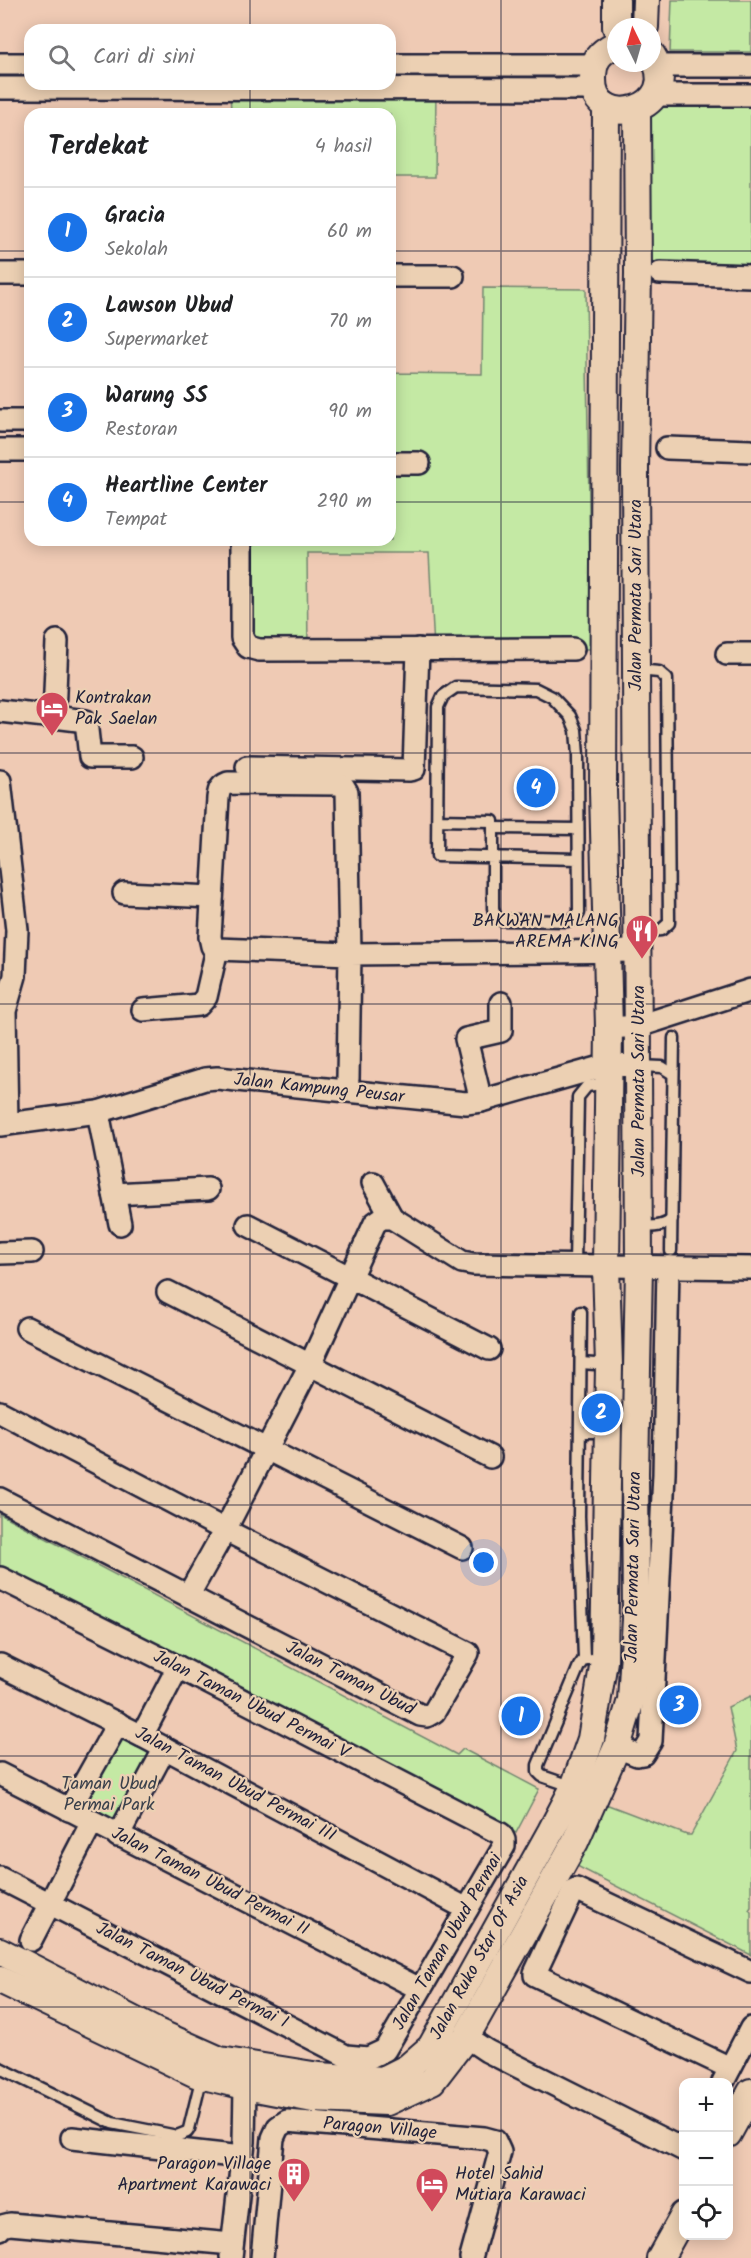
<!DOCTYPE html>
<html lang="id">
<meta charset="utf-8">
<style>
body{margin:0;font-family:Kalam,sans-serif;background:#f2f2f2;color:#202124}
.controls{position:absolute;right:18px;bottom:18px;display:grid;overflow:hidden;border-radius:12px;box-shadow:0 3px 15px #0003}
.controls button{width:54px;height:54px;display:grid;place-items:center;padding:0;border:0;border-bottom:2px solid #e0e0e0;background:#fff;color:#202124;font:30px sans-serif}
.compass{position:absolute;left:607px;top:18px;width:54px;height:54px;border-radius:50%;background:#fff;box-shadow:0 3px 15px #0003;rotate:355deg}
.you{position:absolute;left:484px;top:1563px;width:21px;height:21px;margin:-15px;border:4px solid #fff;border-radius:50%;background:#1a73e8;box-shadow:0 0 0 9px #1a73e833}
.badge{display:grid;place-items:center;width:39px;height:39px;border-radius:50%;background:#1a73e8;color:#fff;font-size:20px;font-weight:700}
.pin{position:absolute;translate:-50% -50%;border:3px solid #fff;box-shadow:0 2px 6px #0006}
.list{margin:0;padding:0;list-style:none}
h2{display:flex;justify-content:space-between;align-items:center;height:78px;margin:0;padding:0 24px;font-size:26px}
h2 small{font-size:20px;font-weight:400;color:#757577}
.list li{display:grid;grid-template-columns:39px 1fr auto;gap:18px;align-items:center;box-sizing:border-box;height:90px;padding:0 24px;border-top:2px solid #e0e0e0}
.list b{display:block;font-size:22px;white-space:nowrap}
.list p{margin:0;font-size:20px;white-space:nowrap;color:#757577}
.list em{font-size:20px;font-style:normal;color:#757577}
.icon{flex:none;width:33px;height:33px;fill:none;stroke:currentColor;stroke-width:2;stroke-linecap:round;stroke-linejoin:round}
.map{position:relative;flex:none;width:751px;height:2258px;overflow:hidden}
.search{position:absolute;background:#fff;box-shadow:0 3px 15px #0003;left:24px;top:24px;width:372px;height:66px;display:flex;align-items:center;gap:15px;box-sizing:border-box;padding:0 21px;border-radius:18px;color:#757577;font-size:22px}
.panel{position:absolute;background:#fff;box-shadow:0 3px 15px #0003;left:24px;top:108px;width:372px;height:438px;border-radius:18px}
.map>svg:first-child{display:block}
</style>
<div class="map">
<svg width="751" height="2258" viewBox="0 0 751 2258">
<rect width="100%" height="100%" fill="#efcab4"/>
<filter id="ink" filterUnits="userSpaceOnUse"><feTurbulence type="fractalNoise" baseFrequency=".0167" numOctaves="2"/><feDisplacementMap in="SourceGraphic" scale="12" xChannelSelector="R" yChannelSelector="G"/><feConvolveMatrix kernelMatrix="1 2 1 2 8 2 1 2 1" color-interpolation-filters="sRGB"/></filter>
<g filter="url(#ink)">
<g fill="#c4e9a4" stroke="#738670" stroke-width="1.5">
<path d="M672 0H751V52H670Z"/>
<path d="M230 88H436L435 177H390V114H231Z"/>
<path d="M655 95H751V276L638 273 637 110Z"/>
<path d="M483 288 586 289 591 649H434L429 553H307L308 650 248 647 242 540H390V347L391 373 482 374Z"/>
<path d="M0 1514 457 1755 463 1749 539 1789 516 1833 0 1572Z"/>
<path d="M751 1696V1907L749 1910 751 1912V1955L571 1863 603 1803 687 1835H691L737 1751 728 1707Z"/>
<path d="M118 1723 165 1748 118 1836 69 1810Z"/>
</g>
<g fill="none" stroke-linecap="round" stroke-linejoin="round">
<g stroke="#22223b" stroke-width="15">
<g id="service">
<path d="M637 670 659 672 667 679 669 923 661 930 639 932"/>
<path d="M438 820 493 821V908L495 916 501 920 567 921 575 919 579 913 578 756 576 730 570 716 552 697 536 689 456 687 443 696 438 707 437 856 578 859"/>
<path d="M493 828 578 829"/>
<path d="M639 1066 662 1067 673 1074"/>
<path d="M639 1227C650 1226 664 1228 672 1219"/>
<path d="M671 1251 674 1038"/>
<path d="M575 1265 578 1097 587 1086 608 1083"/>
<path d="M581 1312 579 1516 584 1659"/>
<path d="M581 1363 609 1365"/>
<path d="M580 1432H608"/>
<path d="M574 1787 542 1776 538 1772V1765L579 1666 584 1659H589"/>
<path d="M0 2068 112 2123 177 2136 187 2132 189 2129 200 2084 198 2076"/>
</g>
</g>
<g stroke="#22223b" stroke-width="26">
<g id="minor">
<path d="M0 64H30"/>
<path d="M390 65H593"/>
<path d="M658 66H751"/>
<path d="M0 88 592 89"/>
<path d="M655 95H751"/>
<path d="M660 273 751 276"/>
<path d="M0 274H30"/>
<path d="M390 276H453"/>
<path d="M0 421H30"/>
<path d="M667 448 751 451"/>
<path d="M0 450H30"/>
<path d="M390 463H419"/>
<path d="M242 540V638L248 647 259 650 573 649"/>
<path d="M57 641 54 717 86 721 90 757H132"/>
<path d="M727 654H751"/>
<path d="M0 711 54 717"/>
<path d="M247 767 409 770 414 769 418 649"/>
<path d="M0 781 17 930 15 976 5 1011 7 1124"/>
<path d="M124 893 212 897"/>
<path d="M143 1010 199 1005 206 997 217 949"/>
<path d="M609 1028 639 1026 751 990"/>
<path d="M348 1079 350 954 347 792 344 787 340 784 228 783C220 786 219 790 218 798L210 937 212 946 217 949 350 954 639 951"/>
<path d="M481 1101 466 1039 501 1031V1003"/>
<path d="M98 1112 120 1224"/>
<path d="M0 1125 98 1112 205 1079 217 1078 466 1103 481 1101 608 1065 639 1066"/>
<path d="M373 1183 392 1218"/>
<path d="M114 1194 208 1189"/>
<path d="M248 1225 489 1349"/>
<path d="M0 1253 32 1252"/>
<path d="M168 1292 490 1457"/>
<path d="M27 1328 462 1548"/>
<path d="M0 1412 225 1530 468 1653 434 1712 427 1716 420 1715 0 1499"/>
<path d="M0 1578 178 1667 501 1834 504 1840V1846L385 2050 368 2058 346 2056 0 1878"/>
<path d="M188 1596 225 1530 310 1365 375 1223 382 1218H392L462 1262 473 1264 751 1268"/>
<path d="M0 1665 142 1736 467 1909"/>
<path d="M142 1736 178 1667"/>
<path d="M617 1747 637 1755 643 1754 651 1741 664 1474 668 1267"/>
<path d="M0 1774 420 1989"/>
<path d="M69 1810 118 1723"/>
<path d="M118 1836 165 1748"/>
<path d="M31 1940 92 1822"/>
<path d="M466 2037 487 2051 684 2150"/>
<path d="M730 2068 535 1975V1973L574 1890 576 1889 751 1972"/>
<path d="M723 2082 751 2028"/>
<path d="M72 2138 242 2157"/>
<path d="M0 2229 2 2226 10 2224 232 2244"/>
<path d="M231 2257 244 2142 245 2086"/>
<path d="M262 2258 273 2138 278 2127 287 2121 484 2138 495 2141 500 2152 471 2258"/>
</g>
</g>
<g stroke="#22223b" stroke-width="30">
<g id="tertiary">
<path d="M616 0V27"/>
<path d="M645 27 646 0"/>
<path d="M616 44C599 53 593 59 593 79 592 135 687 110 652 55"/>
<path d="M0 1951 155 2031 220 2060 319 2076 383 2080 407 2068 431 2047 551 1831 574 1787 591 1739 604 1661 609 1365 606 1266 609 1028 603 791 606 106"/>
<path d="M0 1980 196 2074 245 2086 313 2099 387 2102 432 2081 466 2037 575 1842 617 1747 631 1700 636 1619 635 1473 639 1266 635 468 638 273 637 110"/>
<path d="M728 2134 751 2092"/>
<path d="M660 2258 684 2215"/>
</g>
</g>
<use href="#service" stroke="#ecd0b3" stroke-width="10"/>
<use href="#minor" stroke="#ecd0b3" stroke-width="21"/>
<use href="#tertiary" stroke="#ecd0b3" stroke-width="26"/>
</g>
</g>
<path fill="none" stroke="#22223b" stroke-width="1.5" stroke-opacity="0.55" d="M250 0V30M501 0V2258M250 84V114M0 251H30M390 251H751M0 502H30M390 502H751M250 540V2258M0 753H751M0 1004H751M0 1254H751M0 1505H751M0 1756H751M0 2007H751"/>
<defs>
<g id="hotel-pin" transform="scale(1.725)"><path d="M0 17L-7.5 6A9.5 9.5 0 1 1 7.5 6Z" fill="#d1495b" stroke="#ecd0b3"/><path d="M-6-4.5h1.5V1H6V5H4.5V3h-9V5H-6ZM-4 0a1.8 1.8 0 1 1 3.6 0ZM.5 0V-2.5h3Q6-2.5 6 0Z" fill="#fff"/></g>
<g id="restaurant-pin" transform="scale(1.725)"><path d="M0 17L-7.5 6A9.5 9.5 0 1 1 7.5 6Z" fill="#d1495b" stroke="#ecd0b3"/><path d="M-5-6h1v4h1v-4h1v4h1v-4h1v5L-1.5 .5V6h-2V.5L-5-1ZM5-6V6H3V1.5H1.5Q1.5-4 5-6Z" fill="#fff"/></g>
<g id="building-pin" transform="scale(1.725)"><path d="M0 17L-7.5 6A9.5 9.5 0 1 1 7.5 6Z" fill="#d1495b" stroke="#ecd0b3"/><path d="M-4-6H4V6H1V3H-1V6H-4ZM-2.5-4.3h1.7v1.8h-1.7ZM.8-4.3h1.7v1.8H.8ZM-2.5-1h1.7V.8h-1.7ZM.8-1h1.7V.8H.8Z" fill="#fff"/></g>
</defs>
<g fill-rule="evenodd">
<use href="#hotel-pin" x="52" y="708"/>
<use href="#restaurant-pin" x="642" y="931"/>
<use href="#building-pin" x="294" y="2174"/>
<use href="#hotel-pin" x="432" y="2184"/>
</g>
<g text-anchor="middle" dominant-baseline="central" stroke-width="4.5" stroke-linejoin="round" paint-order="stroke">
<g font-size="18" fill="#22223b" stroke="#ecd0b3">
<text transform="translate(636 595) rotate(-90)">Jalan Permata Sari Utara</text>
<text transform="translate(639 1081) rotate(-90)">Jalan Permata Sari Utara</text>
<text transform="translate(319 1089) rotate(6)">Jalan Kampung Peusar</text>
<text transform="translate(634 1567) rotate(-89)">Jalan Permata Sari Utara</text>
<text transform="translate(350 1679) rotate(27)">Jalan Taman Ubud</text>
<text transform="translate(251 1705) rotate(27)">Jalan Taman Ubud Permai V</text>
<text transform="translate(235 1785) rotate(28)">Jalan Taman Ubud Permai III</text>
<text transform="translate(210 1882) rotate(27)">Jalan Taman Ubud Permai II</text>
<text transform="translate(448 1942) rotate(-60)">Jalan Taman Ubud Permai</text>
<text transform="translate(480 1958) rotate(-61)">Jalan Ruko Star Of Asia</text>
<text transform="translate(192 1976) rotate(27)">Jalan Taman Ubud Permai I</text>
<text transform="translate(380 2129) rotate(5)">Paragon Village</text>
</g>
<g font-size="18" fill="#22223b" stroke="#ecd0b3" text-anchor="start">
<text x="75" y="698">Kontrakan<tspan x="75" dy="21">Pak Saelan</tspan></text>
<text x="619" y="921" text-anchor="end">BAKWAN MALANG<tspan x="619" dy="21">AREMA KING</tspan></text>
<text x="271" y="2164" text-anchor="end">Paragon Village<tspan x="271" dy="21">Apartment Karawaci</tspan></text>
<text x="455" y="2174">Hotel Sahid<tspan x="455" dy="21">Mutiara Karawaci</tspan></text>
</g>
<g font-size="18" fill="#3a404b" stroke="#ecd0b3">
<text x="109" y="1784">Taman Ubud<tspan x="109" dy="21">Permai Park</tspan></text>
</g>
</g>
</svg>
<div class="controls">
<button>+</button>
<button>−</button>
<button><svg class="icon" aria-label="locate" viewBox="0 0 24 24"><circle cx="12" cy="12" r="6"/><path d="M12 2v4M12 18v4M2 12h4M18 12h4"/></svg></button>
</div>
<svg class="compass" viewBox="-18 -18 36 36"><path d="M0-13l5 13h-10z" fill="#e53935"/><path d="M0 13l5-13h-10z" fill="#757577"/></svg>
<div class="you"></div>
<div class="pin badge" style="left:521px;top:1716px">1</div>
<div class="pin badge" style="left:601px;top:1413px">2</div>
<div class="pin badge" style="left:679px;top:1705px">3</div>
<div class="pin badge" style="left:536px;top:788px">4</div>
<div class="search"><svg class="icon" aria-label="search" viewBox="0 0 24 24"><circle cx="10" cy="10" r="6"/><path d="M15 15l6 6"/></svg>Cari di sini</div>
<section class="panel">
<h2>Terdekat<small>4 hasil</small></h2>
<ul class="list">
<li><span class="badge">1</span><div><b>Gracia</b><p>Sekolah</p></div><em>60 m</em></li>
<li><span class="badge">2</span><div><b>Lawson Ubud</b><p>Supermarket</p></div><em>70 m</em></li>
<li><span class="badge">3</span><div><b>Warung SS</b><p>Restoran</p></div><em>90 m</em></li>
<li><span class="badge">4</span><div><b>Heartline Center</b><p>Tempat</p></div><em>290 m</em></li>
</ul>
</section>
</div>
